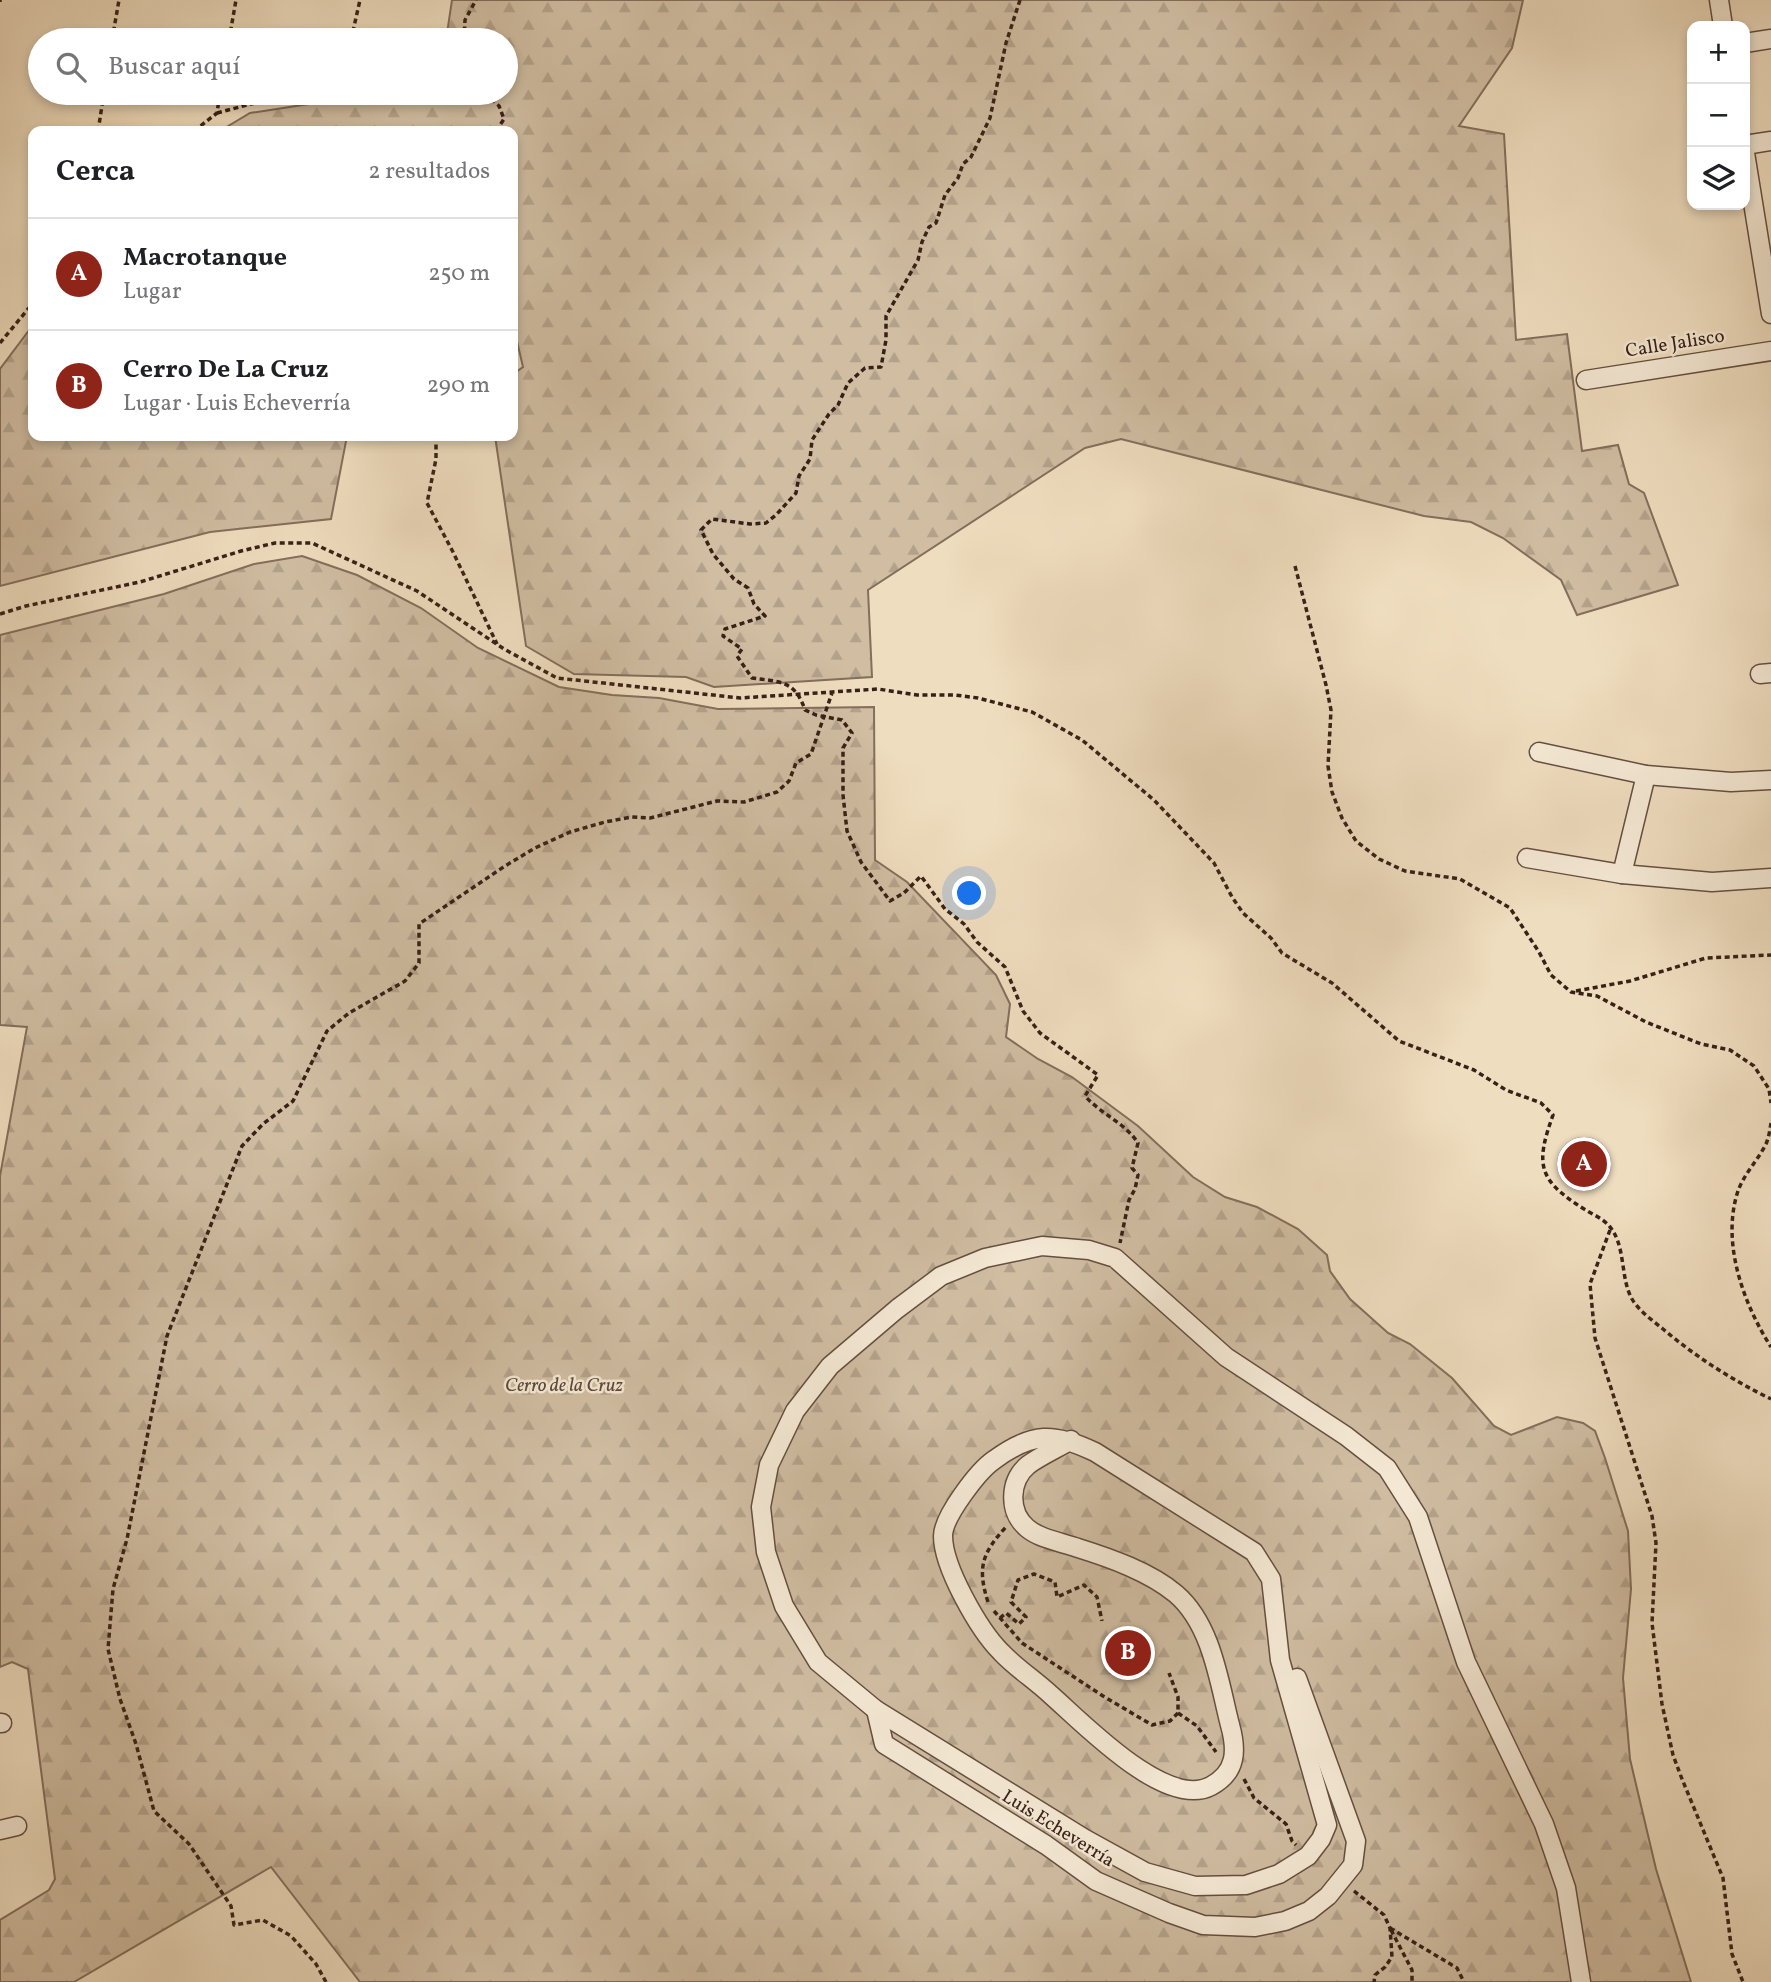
<!DOCTYPE html>
<html lang="es">
<meta charset="utf-8">
<style>
body{margin:0;font-family:Vollkorn,serif;background:#f2f2f2;color:#202124}
.controls{position:absolute;right:21px;top:21px;display:grid;overflow:hidden;border-radius:14px;box-shadow:0 4px 10px #0003}
.controls button{width:63px;height:63px;display:grid;place-items:center;padding:0;border:0;border-bottom:2px solid #e0e0e0;background:#fff;color:#202124;font:35px sans-serif}
.you{position:absolute;left:970px;top:894px;width:24px;height:24px;margin:-18px;border:5px solid #fff;border-radius:50%;background:#1a73e8;box-shadow:0 0 0 10px #1a73e833}
.badge{display:grid;place-items:center;width:46px;height:46px;border-radius:50%;background:#8f2418;color:#fff;font-size:23px;font-weight:700}
.pin{position:absolute;translate:-50% -50%;border:4px solid #fff;box-shadow:0 2px 7px #0006}
.list{margin:0;padding:0;list-style:none}
h2{display:flex;justify-content:space-between;align-items:center;height:91px;margin:0;padding:0 28px;font-size:30px}
h2 small{font-size:23px;font-weight:400;color:#757577}
.list li{display:grid;grid-template-columns:46px 1fr auto;gap:21px;align-items:center;box-sizing:border-box;height:112px;padding:0 28px;border-top:2px solid #e0e0e0}
.list b{display:block;font-size:26px;white-space:nowrap}
.list p{margin:0;font-size:23px;white-space:nowrap;color:#757577}
.list em{font-size:23px;font-style:normal;color:#757577}
.icon{flex:none;width:38px;height:38px;fill:none;stroke:currentColor;stroke-width:2;stroke-linecap:round;stroke-linejoin:round}
.map{position:relative;flex:none;width:1771px;height:1982px;overflow:hidden}
.search{position:absolute;background:#fff;box-shadow:0 4px 10px #0003;left:28px;top:28px;width:490px;height:77px;display:flex;align-items:center;gap:18px;box-sizing:border-box;padding:0 24px;border-radius:38px;color:#757577;font-size:26px}
.panel{position:absolute;background:#fff;box-shadow:0 4px 10px #0003;left:28px;top:126px;width:490px;height:315px;border-radius:14px}
.map>svg:first-child{display:block}
</style>
<div class="map">
<svg width="1771" height="1982" viewBox="0 0 1771 1982">
<defs>
<pattern id="forest-firs" width="22" height="20" patternUnits="userSpaceOnUse" patternTransform="scale(1.75)"><rect width="22" height="20" fill="#d0bda2"/><path d="M5 1l3.5 6h-7zM16 11l3.5 6h-7z" fill="#b3a28b"/></pattern>
<pattern id="building-back-hatch" width="6" height="6" patternUnits="userSpaceOnUse" patternTransform="scale(1.75)"><rect width="6" height="6" fill="#97826e"/><path d="M-1 5l2 2M0 0l6 6M5-1l2 2" fill="none" stroke="#7c6a59"/></pattern>
</defs>
<rect width="100%" height="100%" fill="#efddbf"/>
<filter id="stains"><feTurbulence type="fractalNoise" baseFrequency=".00286" numOctaves="4"/><feColorMatrix values="0 0 0 0 .2 0 0 0 0 .09 0 0 0 0 .02 0 0 0 .5 -.17"/></filter>
<radialGradient id="worn" r=".72"><stop offset=".6" stop-color="#630" stop-opacity="0"/><stop offset="1" stop-color="#630" stop-opacity=".3"/></radialGradient>
<g fill="url(#forest-firs)" stroke="#846e5c" stroke-width="2">
<path d="M452 0H1523L1512 48 1459 126 1504 134 1516 340 1567 334 1582 451 1618 445 1629 484 1644 493 1678 585 1577 615 1561 580 1503 538 1471 522 1424 516 1121 439 1085 448 868 590 872 677 714 687 686 677 574 674 526 646 495 436H513V374L523 367 513 324V131H220L250 113 322 102 341 93H506V40H446Z"/>
<path d="M33 325V436H347L331 519 210 532 0 586V369Z"/>
<path d="M302 556 357 575 421 608 478 648 559 687 612 695 659 698 718 709 874 707 875 860 907 882 996 975 1010 1004 1006 1037 1038 1059 1072 1077 1138 1126 1193 1177 1225 1197 1257 1207 1298 1229 1327 1255 1330 1271 1350 1299 1388 1333 1410 1344 1452 1378 1494 1426 1511 1435 1557 1417 1583 1423 1595 1431 1605 1458 1628 1531 1631 1589 1623 1678 1630 1759 1656 1869 1691 1982H360L271 1867 74 1982H0V1920L49 1890 55 1879 28 1669 12 1662 0 1667V1176L27 1027 0 1025V635L164 594 254 564Z"/>
</g>
<circle fill="url(#building-back-hatch)" stroke="#372017" stroke-width="2" cx="1584" cy="1164" r="26"/>
<g fill="none" stroke-linecap="round" stroke-linejoin="round">
<g stroke="#654f41" stroke-width="21">
<g id="street">
<path d="M1719 0 1723 26"/>
<path d="M1745 43 1771 39"/>
<path d="M1745 145 1771 141"/>
<path d="M1745 153 1771 314"/>
<path d="M1586 380 1771 351"/>
<path d="M1760 674 1771 673"/>
<path d="M1539 752 1646 775 1731 782 1771 780"/>
<path d="M1527 858 1622 874 1712 882 1771 878"/>
<path d="M1622 874 1646 775"/>
<path d="M1071 1440C1058 1448 1040 1456 1028 1465 1009 1481 1008 1512 1027 1528 1040 1539 1061 1542 1078 1548 1110 1558 1150 1572 1176 1594 1212 1625 1219 1682 1230 1725 1237 1750 1237 1772 1211 1786 1166 1810 1083 1723 1051 1695 1035 1680 1016 1668 1001 1652 979 1630 943 1567 943 1536 943 1517 978 1471 994 1460 1032 1432 1054 1432 1095 1452L1254 1552 1271 1579 1280 1660 1327 1825 1321 1839 1308 1856 1279 1874 1246 1885 1195 1886 1145 1872 1085 1839 876 1710 818 1662 784 1606 766 1552 761 1507 769 1465 795 1411 830 1366 897 1309 941 1276 985 1258 1042 1246 1089 1250 1115 1258 1226 1357 1346 1436 1387 1468 1418 1517 1466 1662 1544 1824 1566 1888 1581 1982"/>
<path d="M876 1710 884 1744 1046 1845 1096 1881 1169 1913 1203 1925 1255 1927 1285 1921 1309 1911 1328 1896 1353 1865 1356 1841 1297 1678"/>
<path d="M0 1723H2"/>
<path d="M0 1830 17 1826"/>
</g>
</g>
<g stroke="#372017" stroke-width="3.5" stroke-dasharray="5 3.5" stroke-linecap="butt">
<path d="M1020 0 1006 43 990 118 971 157 963 164 958 178 945 195 936 223 929 227 922 242 918 260 886 316V340L881 367 865 368 848 383 838 405 829 414 812 440 810 459 799 476 796 493 776 515 766 523 750 524 712 519 701 530 713 554 734 579 748 588 754 604 765 616 725 629 723 636 742 649 737 656 752 678C780 682 795 680 805 710L816 715 842 720 852 733 843 748V795L847 831 861 862 890 901 904 893 921 876 945 909 964 924 977 942 1005 967 1023 1011 1040 1033 1098 1075 1085 1096C1101 1114 1125 1123 1138 1143L1132 1168 1138 1175 1135 1189 1129 1200 1120 1243"/>
<path d="M0 2V0"/>
<path d="M112 40 119 0"/>
<path d="M229 40 236 0"/>
<path d="M351 40 360 0"/>
<path d="M464 40 465 20 476 0"/>
<path d="M485 93 499 106 504 119 496 131"/>
<path d="M217 113 292 93"/>
<path d="M98 131 104 93"/>
<path d="M194 131 217 113 220 93"/>
<path d="M0 343 33 303"/>
<path d="M436 436V459L427 503 453 552 497 644"/>
<path d="M1295 566 1326 685 1331 710 1328 766 1332 792 1342 818 1356 841 1379 859 1405 871 1460 879 1510 908 1539 952 1551 975 1571 992 1597 996 1646 1022 1701 1044 1730 1050 1754 1066 1769 1089 1771 1103"/>
<path d="M0 614 26 606 140 582 241 551 275 543H312L417 591 504 649 557 678 740 698 878 689 917 695H955L978 698 1032 712 1082 740 1154 800 1214 863 1232 897 1243 913 1271 938 1282 953 1332 983 1399 1041 1474 1070 1506 1090 1541 1103 1553 1115C1535 1165 1538 1180 1584 1209 1592 1214 1604 1219 1610 1227 1626 1246 1620 1278 1632 1299 1639 1311 1652 1320 1663 1329 1696 1357 1732 1380 1771 1399"/>
<path d="M1576 991 1630 981 1706 958 1771 955"/>
<path d="M1771 1123C1770 1129 1769 1137 1766 1144 1758 1160 1744 1174 1738 1191 1721 1242 1743 1303 1771 1347"/>
<path d="M1610 1230 1590 1284 1595 1338 1652 1516 1656 1543 1652 1623 1662 1704 1673 1755 1682 1779 1723 1878 1732 1954 1743 1982"/>
<path d="M988 1602C977 1568 982 1553 1006 1527"/>
<path d="M994 1611 1022 1643 1103 1696 1152 1725 1170 1721 1178 1713V1697L1169 1673"/>
<path d="M1000 1618 1006 1613 1019 1624 1026 1617 1011 1602 1018 1580 1034 1574 1055 1582 1057 1597 1084 1585 1097 1597 1102 1621"/>
<path d="M1178 1713 1197 1726 1216 1752"/>
<path d="M1244 1779 1254 1798 1286 1824 1292 1841 1296 1845"/>
<path d="M1354 1891 1384 1915 1390 1928 1392 1957 1385 1967 1375 1975 1374 1982"/>
<path d="M1390 1928 1457 1968 1464 1982"/>
<path d="M1391 1930 1412 1970V1982"/>
<path d="M326 1982 316 1964 291 1936 263 1920 234 1925 231 1906 189 1844 154 1811 136 1744 120 1699 108 1649 113 1589 127 1539 167 1336 242 1146 263 1124 293 1101 327 1031 349 1013 405 981 419 963V924L505 866 535 848 570 832 605 822 632 817 650 818 717 801 744 802 777 792 789 781 796 763 811 754 832 693"/>
</g>
<use href="#street" stroke="#f5e9d5" stroke-width="18"/>
</g>
<g text-anchor="middle" dominant-baseline="central" stroke-width="5" stroke-linejoin="round" paint-order="stroke">
<g font-size="19" fill="#372017" stroke="#f5e9d5">
<text transform="translate(1675 344) rotate(-9)">Calle Jalisco</text>
<text transform="translate(1058 1829) rotate(32)">Luis Echeverría</text>
</g>
<g font-size="19" font-style="italic" fill="#5d473a" stroke="#f5e9d5">
<text x="564" y="1386">Cerro de la Cruz</text>
</g>
</g>
<rect width="100%" height="100%" filter="url(#stains)"/>
<rect width="100%" height="100%" fill="url(#worn)"/>
</svg>
<div class="controls">
<button>+</button>
<button>−</button>
<button><svg class="icon" aria-label="layers" viewBox="0 0 24 24"><path d="M12 4l9 5-9 5-9-5zM3 14l9 5 9-5"/></svg></button>
</div>
<div class="you"></div>
<div class="pin badge" style="left:1584px;top:1164px">A</div>
<div class="pin badge" style="left:1128px;top:1653px">B</div>
<div class="search"><svg class="icon" aria-label="search" viewBox="0 0 24 24"><circle cx="10" cy="10" r="6"/><path d="M15 15l6 6"/></svg>Buscar aquí</div>
<section class="panel">
<h2>Cerca<small>2 resultados</small></h2>
<ul class="list">
<li><span class="badge">A</span><div><b>Macrotanque</b><p>Lugar</p></div><em>250 m</em></li>
<li><span class="badge">B</span><div><b>Cerro De La Cruz</b><p>Lugar · Luis Echeverría</p></div><em>290 m</em></li>
</ul>
</section>
</div>
